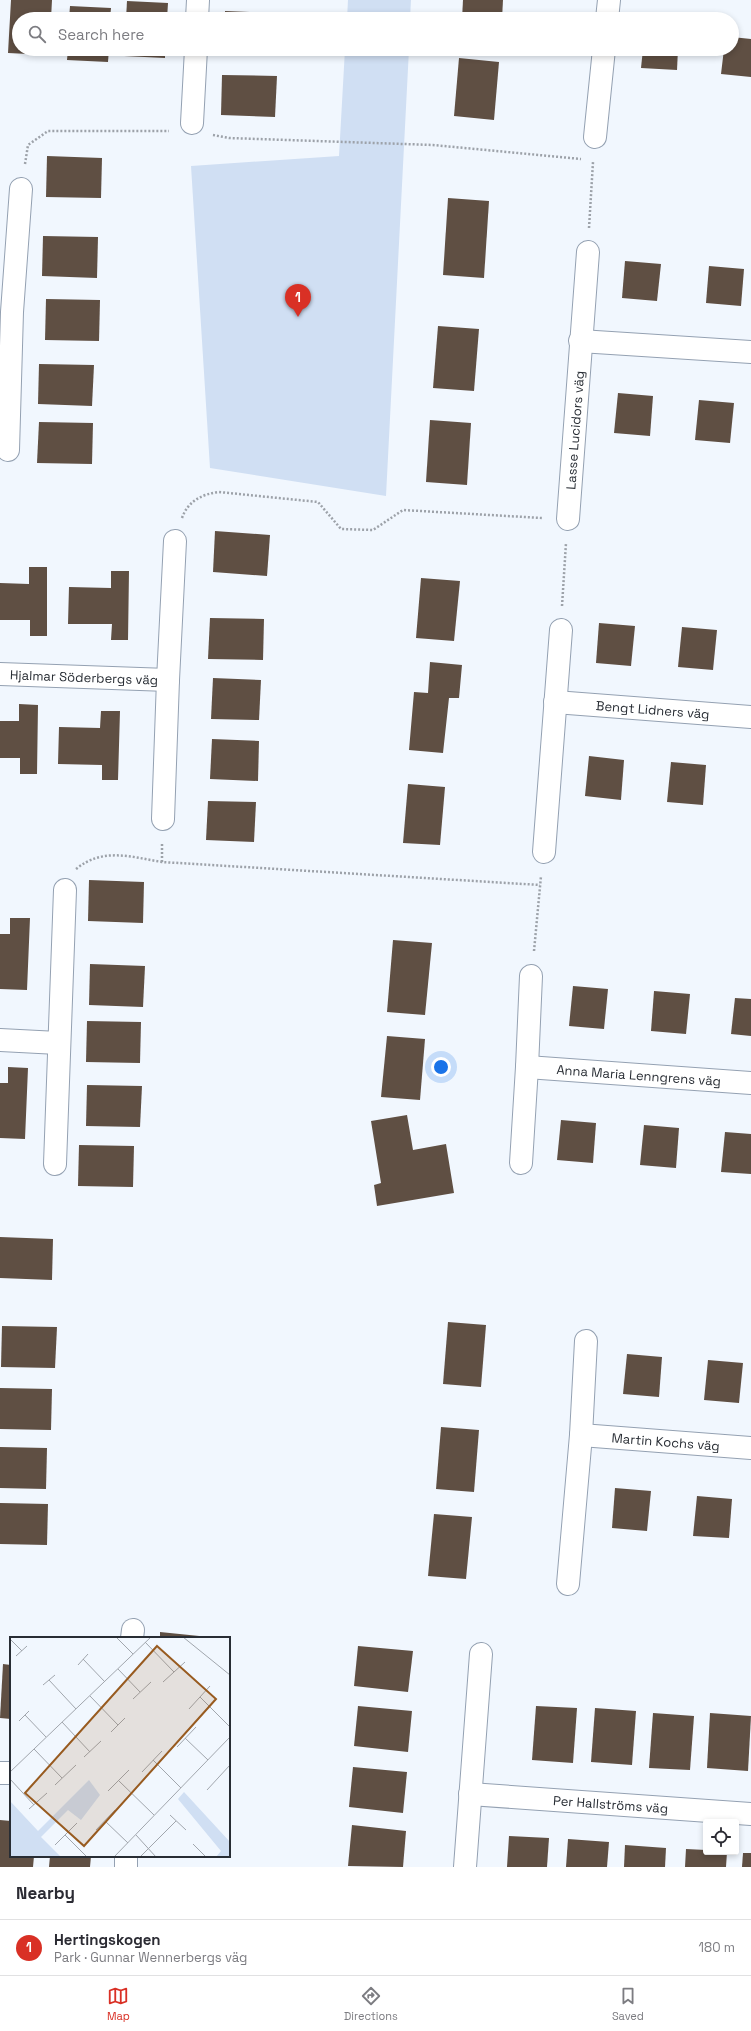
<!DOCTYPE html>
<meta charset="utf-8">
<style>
body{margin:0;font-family:"Space Grotesk",sans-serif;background:#f7f7f7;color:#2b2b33}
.controls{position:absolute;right:12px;bottom:12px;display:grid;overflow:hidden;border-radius:4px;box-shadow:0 2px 6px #0003}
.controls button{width:36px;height:36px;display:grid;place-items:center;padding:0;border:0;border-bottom:1px solid #e1e1e2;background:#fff;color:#2b2b33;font:20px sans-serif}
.you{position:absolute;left:441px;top:1067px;width:14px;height:14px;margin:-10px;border:3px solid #fff;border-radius:50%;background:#1a73e8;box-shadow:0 0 0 6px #1a73e833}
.badge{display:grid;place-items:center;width:26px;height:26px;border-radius:50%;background:#d93025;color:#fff;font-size:13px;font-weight:700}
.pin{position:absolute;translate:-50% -33px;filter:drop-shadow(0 1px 2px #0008)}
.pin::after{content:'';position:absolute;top:21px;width:14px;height:12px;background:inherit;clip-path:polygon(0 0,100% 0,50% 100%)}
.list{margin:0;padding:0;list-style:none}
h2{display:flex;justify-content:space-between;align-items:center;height:52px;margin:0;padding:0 16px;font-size:17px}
h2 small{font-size:13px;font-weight:400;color:#7c7c81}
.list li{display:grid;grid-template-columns:26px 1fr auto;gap:12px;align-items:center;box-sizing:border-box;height:56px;padding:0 16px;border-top:1px solid #e1e1e2}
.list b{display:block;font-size:15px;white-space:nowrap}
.list p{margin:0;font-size:13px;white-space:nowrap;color:#7c7c81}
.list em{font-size:13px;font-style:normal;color:#7c7c81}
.icon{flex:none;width:22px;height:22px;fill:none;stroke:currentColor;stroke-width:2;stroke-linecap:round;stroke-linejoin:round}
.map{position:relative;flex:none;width:751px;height:1867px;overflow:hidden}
.search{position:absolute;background:#fff;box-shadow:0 2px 6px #0003;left:12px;right:12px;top:12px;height:44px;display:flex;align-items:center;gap:10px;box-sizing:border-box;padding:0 14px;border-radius:22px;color:#7c7c81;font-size:15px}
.sheet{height:108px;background:#fff}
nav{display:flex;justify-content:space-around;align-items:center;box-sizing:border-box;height:56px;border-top:1px solid #e1e1e2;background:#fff;font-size:11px;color:#7c7c81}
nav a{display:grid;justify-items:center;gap:2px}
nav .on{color:#d93025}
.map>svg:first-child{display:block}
</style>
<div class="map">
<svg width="751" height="1867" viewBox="0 0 751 1867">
<rect width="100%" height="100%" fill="#f1f7fe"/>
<g fill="#d0dff3">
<path d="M348 0H411L410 19H347Z"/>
<path d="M345 49H409L386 496 210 468 191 166 339 156Z"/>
</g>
<g fill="#5f4f43">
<path d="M11 0H52L51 19H19V49H49V55L8 53Z"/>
<path d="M463 0H503L502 19H462Z"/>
<path d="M127 1 168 3 167 19H126Z"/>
<path d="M70 6 111 8 110 19H69Z"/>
<path d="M225 11 280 13V19H225Z"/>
<path d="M732 37 751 39V77L721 74 724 49H732Z"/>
<path d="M68 49H109L108 62 67 60Z"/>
<path d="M124 49H165V58L124 56Z"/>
<path d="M224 49H279V54L224 52Z"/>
<path d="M643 49H678L677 70 641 68Z"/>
<path d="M459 58 499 62 494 120 454 116Z"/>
<path d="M222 75 277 76 275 117 221 115Z"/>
<path d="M47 156 102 158 101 198 46 197Z"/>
<path d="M448 198 489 201 484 278 443 275Z"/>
<path d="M43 236 98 237 97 278 42 276Z"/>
<path d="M625 261 661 264 657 301 622 298Z"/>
<path d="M709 266 744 269 741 306 706 303Z"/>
<path d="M46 299 100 300 99 341 45 340Z"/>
<path d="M438 326 479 329 474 391 433 388Z"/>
<path d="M39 364 94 365 92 406 38 404Z"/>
<path d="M618 393 653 396 650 436 614 433Z"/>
<path d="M699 400 734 403 730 443 695 440Z"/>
<path d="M430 420 471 423 467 485 426 482Z"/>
<path d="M39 422 93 423 92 464 37 463Z"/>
<path d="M215 531 270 535 267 576 213 572Z"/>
<path d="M29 567H47V636H30V620H0V583L29 584Z"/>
<path d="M111 571H129L128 640H111L112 624H68L69 587 111 588Z"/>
<path d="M421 578 460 581 454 641 416 638Z"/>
<path d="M210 618 264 619 263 660 208 659Z"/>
<path d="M599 623 635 626 631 666 596 663Z"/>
<path d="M682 627 717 630 713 670 678 667Z"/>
<path d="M430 662 462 665 459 698H449L443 753 409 750 414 692 428 693Z"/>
<path d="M213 678 261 680 259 720 211 719Z"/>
<path d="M19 704 38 705 37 774H20V758H0V721H19Z"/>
<path d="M101 711H120L118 780H102V765L58 764 59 727 100 728Z"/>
<path d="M212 739 259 741 258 781 210 779Z"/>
<path d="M589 756 624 760 621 800 585 796Z"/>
<path d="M671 762 706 765 703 805 667 802Z"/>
<path d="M408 784 445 787 440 845 403 843Z"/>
<path d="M208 801 256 802 254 842 206 840Z"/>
<path d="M89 880 144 882 143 923 88 921Z"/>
<path d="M10 918H30L27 990 0 989V934H10Z"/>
<path d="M393 940 432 943 425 1015 387 1012Z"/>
<path d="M90 964 145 966 143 1007 89 1005Z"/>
<path d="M573 986 608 989 604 1029 569 1026Z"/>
<path d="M654 991 690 994 686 1034 651 1031Z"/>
<path d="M735 998 751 999V1036L731 1034Z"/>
<path d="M87 1021 141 1022 140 1063 86 1062Z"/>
<path d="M387 1036 425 1039 420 1100 381 1097Z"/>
<path d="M8 1067 28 1068 25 1139 0 1138V1083H8Z"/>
<path d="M87 1085 142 1086 140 1127 86 1126Z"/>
<path d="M407 1115 413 1150 446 1144 454 1193 377 1206 374 1185 381 1183 371 1121Z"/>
<path d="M561 1120 596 1123 593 1163 557 1160Z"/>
<path d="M644 1125 679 1128 676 1168 640 1165Z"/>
<path d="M725 1132 751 1134V1174L721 1172Z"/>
<path d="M79 1145 134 1146 133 1187 78 1186Z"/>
<path d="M0 1237 53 1239 52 1280 0 1278Z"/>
<path d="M448 1322 486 1325 481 1387 443 1384Z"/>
<path d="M2 1326 57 1327 55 1368 1 1367Z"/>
<path d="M627 1354 662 1357 659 1397 623 1394Z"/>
<path d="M708 1360 743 1363 739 1403 704 1400Z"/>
<path d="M0 1388 52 1389 51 1430 0 1429Z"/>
<path d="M441 1427 479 1430 474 1492 436 1489Z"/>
<path d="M0 1447 47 1448 46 1489 0 1488Z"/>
<path d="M615 1488 651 1491 647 1531 612 1528Z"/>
<path d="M697 1496 732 1499 729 1538 693 1536Z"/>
<path d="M0 1503 48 1504 47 1545 0 1544Z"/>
<path d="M434 1514 472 1517 466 1579 428 1576Z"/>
<path d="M160 1632 209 1637V1638H160Z"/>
<path d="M358 1646 413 1651 408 1692 354 1686Z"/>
<path d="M3 1664 11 1665V1719L0 1718Z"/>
<path d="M358 1706 412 1711 408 1752 354 1746Z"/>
<path d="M536 1706 577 1708 573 1763 532 1760Z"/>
<path d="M595 1708 636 1711 632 1765 591 1762Z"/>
<path d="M653 1713 694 1716 690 1770 649 1768Z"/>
<path d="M710 1713 751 1716 748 1771 707 1768Z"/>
<path d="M353 1767 407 1772 403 1813 349 1807Z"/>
<path d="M0 1820 11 1821V1856H34L33 1867H0Z"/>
<path d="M352 1825 406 1831 403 1867 348 1866Z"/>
<path d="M509 1836 549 1838 547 1867H507Z"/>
<path d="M568 1839 609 1842 607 1867H566Z"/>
<path d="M625 1845 666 1848 665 1867H624Z"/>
<path d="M686 1849 706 1850V1852H727L726 1867H685Z"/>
<path d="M743 1853H751V1867H742Z"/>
<path d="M50 1856H91L90 1867H49Z"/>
</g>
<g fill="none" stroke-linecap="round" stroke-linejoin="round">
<g stroke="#94a1b2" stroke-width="24">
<g id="minor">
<path d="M197 19 198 0"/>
<path d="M607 19 609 0"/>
<path d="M192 123 196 49"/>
<path d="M595 137 604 49"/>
<path d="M580 341 751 352"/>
<path d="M8 450 12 312 21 189"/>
<path id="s1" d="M568 519 588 252"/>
<path id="s2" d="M0 674 168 680"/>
<path id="s3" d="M555 702 751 717"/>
<path d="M163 819 168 680 175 541"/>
<path d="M544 852 561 630"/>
<path d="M0 1040 58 1043"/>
<path id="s4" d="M527 1067 751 1083"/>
<path d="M521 1163 527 1067 531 976"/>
<path d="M55 1164 65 890"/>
<path id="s5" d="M581 1435 751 1448"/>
<path d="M568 1584 581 1435 586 1341"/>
<path d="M132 1638 133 1630"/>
<path d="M0 1773H11"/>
<path id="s6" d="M470 1794 751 1814"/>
<path d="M126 1867V1856"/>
<path d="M465 1867 481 1654"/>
</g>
</g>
<g stroke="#9da2a9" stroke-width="2.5" stroke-dasharray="2 2" stroke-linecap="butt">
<path d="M213 135 229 138 433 145 581 159"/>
<path d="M25 164 28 145 48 131H169"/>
<path d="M589 228 593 162"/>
<path d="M182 518C188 501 202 494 219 492L318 502 341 529 373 530 403 510 542 518"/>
<path d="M562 606 566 543"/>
<path d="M162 862V844"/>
<path d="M76 869C103 847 131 857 162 862L540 885"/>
<path d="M534 951 541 876"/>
</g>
<use href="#minor" stroke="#fff" stroke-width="22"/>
</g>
<g text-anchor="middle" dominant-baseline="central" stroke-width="4" stroke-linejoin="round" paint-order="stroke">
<g font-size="13" fill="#282d34" stroke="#fff">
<text stroke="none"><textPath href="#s1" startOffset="89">Lasse Lucidors väg</textPath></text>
<text stroke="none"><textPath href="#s2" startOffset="84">Hjalmar Söderbergs väg</textPath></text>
<text stroke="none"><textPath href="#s3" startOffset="98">Bengt Lidners väg</textPath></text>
<text stroke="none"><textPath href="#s4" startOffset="112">Anna Maria Lenngrens väg</textPath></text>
<text stroke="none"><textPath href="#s5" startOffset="85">Martin Kochs väg</textPath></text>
<text stroke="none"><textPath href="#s6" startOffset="141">Per Hallströms väg</textPath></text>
</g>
</g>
<g transform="translate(10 1637)">
<rect width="220" height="220" fill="#f1f7fe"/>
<path d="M79 143 90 158 71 183 58 173 31 200 51 220H0V164L28 194ZM174 155 220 205V220H206L211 214 168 162Z" fill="#d0dff3"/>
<path fill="none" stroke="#a1a6ad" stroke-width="1" d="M106 0 123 17M173 0 220 38M0 2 12 14M135 5 164 35M6 19 17 9M73 22 95 45M68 28 78 17M108 32 130 55M39 43 66 72M153 45 175 25M33 48 45 38M80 59 108 88M190 60 220 90M123 62 141 45M179 72 200 49M15 78 36 100M9 84 19 74M52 85 80 115M101 95 115 81M175 101 198 123M167 110 186 90M24 112 52 141M74 120 91 104M143 123 171 151M0 135 141 0M132 135 152 114M0 142 24 168M109 144 144 178M45 148 66 128M197 153 220 128M98 154 119 133M19 172 37 156M160 178 176 193M95 184 118 206M86 193 105 173M55 198 77 220M126 198 146 220M183 207 196 220M45 208 67 186M104 220 220 100M130 220 166 184"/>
<path fill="#985b20" fill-opacity="0.15" stroke="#985b20" stroke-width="2" d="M147 9 206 62 74 209 15 156Z"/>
<rect width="220" height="220" fill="none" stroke="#282d34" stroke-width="2"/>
</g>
</svg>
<div class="controls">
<button><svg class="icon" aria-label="locate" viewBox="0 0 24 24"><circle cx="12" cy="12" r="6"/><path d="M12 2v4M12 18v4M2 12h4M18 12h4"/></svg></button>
</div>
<div class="you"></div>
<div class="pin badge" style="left:298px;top:317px">1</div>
<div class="search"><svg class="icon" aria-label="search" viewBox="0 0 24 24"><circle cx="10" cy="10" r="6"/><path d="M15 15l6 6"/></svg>Search here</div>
</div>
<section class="sheet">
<h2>Nearby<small></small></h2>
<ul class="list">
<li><span class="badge">1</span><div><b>Hertingskogen</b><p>Park · Gunnar Wennerbergs väg</p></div><em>180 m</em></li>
</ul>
</section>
<nav>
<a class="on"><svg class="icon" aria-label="map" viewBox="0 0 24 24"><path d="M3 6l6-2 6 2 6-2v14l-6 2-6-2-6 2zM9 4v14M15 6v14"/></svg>Map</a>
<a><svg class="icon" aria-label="directions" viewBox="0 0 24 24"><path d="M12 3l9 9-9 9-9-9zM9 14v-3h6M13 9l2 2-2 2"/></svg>Directions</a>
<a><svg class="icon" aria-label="saved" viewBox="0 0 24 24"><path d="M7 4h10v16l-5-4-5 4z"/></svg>Saved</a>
</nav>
